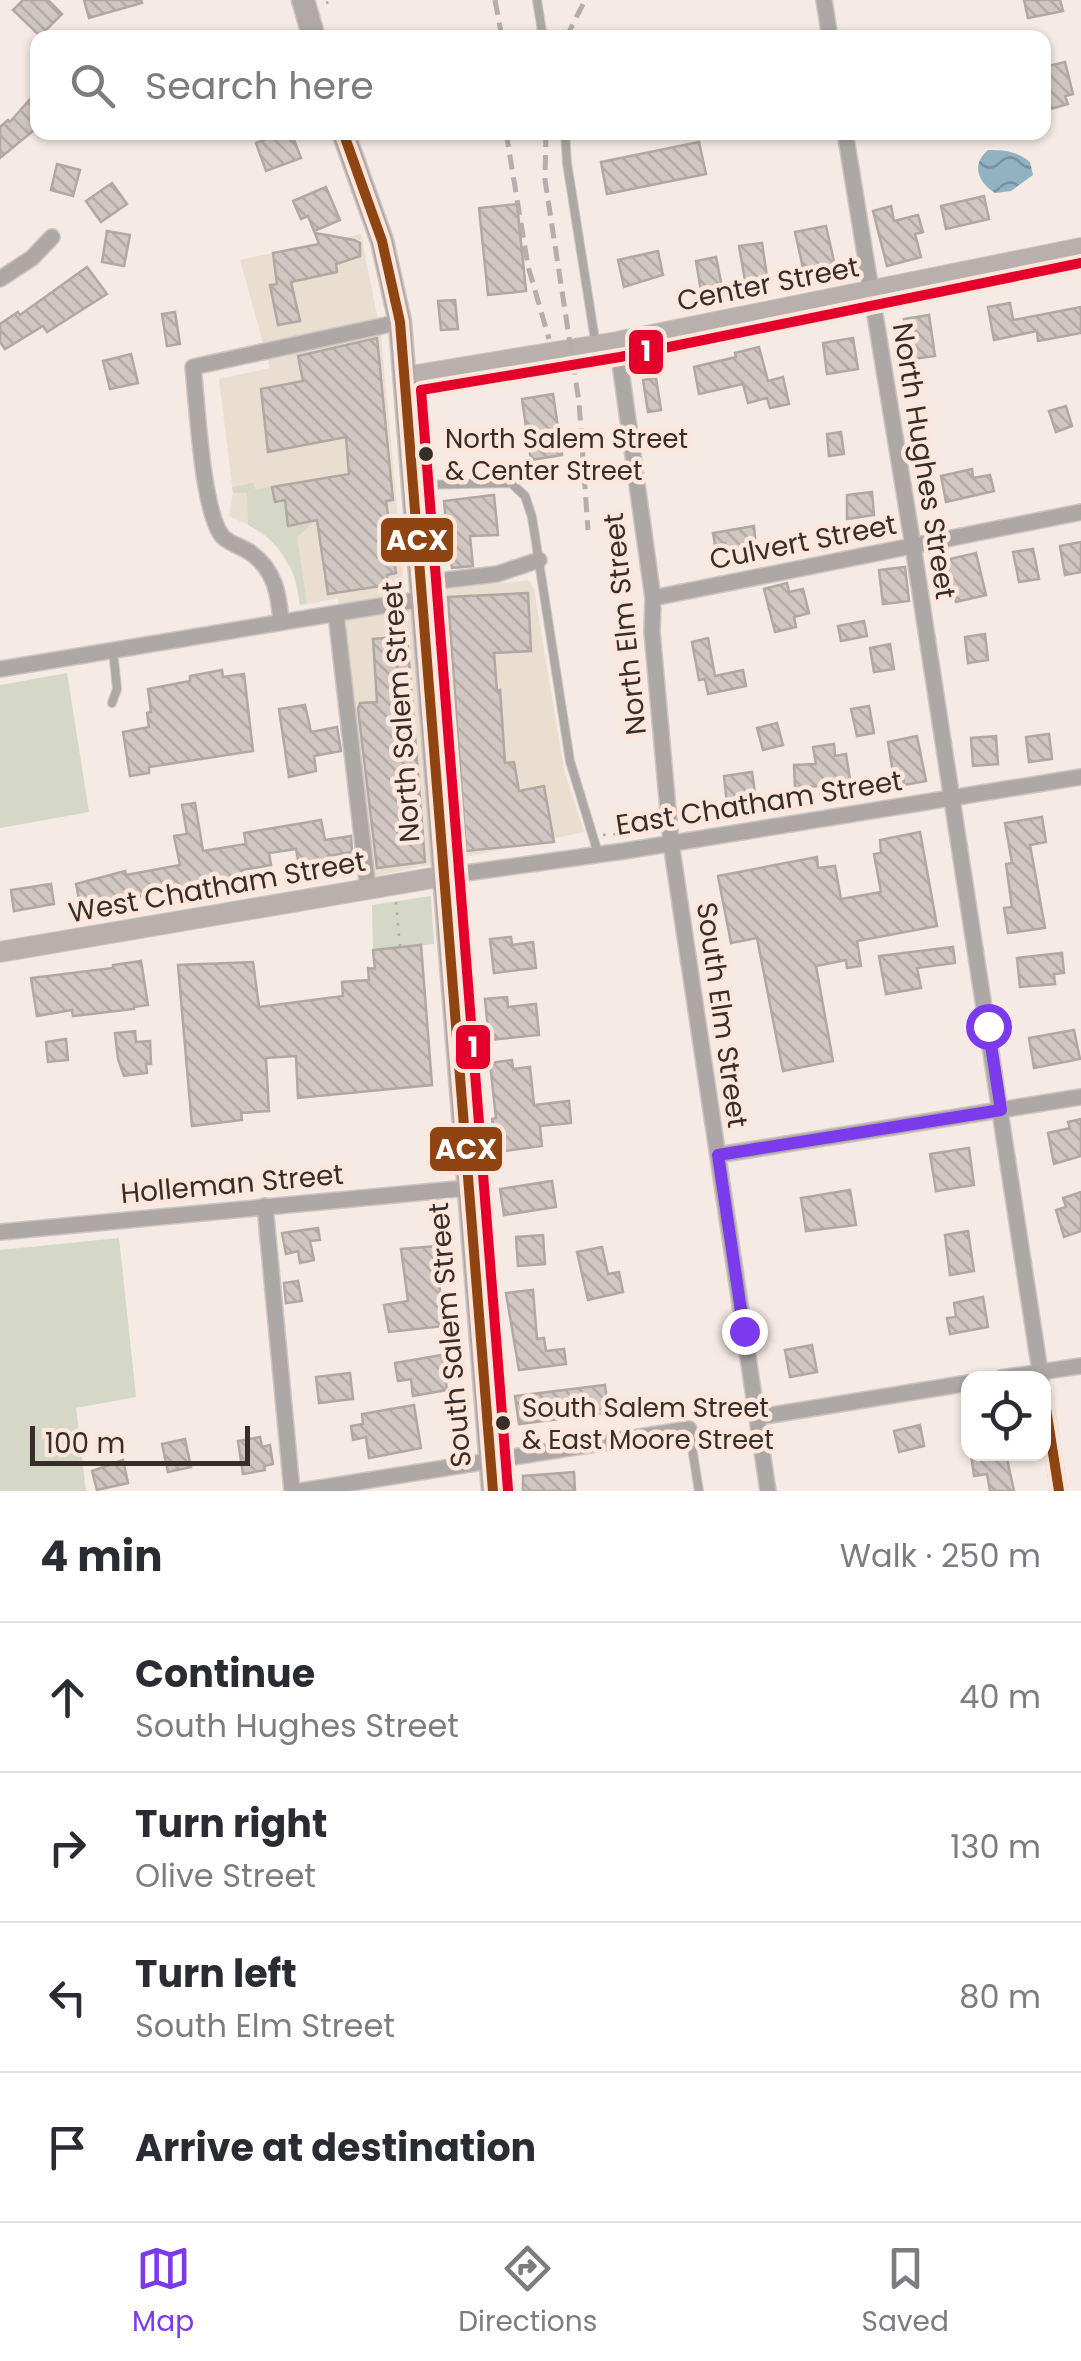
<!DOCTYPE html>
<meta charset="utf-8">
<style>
body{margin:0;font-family:Poppins,sans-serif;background:#f7f7f7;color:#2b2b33}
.controls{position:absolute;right:30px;bottom:30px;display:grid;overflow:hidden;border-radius:20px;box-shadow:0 2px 8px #0004}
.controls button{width:90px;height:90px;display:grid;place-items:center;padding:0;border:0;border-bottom:2px solid #e1e1e2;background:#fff;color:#2b2b33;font:50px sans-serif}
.scale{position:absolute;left:30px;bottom:25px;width:220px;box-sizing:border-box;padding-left:10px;border:5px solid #382e29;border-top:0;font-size:28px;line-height:35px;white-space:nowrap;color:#382e29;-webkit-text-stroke:8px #fde7dc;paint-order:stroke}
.stop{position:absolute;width:30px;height:30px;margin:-22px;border:8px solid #7c3aed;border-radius:50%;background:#fff}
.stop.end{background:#7c3aed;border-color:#fff;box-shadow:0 2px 10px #0008}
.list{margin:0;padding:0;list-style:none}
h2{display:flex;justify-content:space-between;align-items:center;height:130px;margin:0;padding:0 40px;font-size:42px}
h2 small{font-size:32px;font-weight:400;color:#7c7c81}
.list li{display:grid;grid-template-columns:65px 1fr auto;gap:30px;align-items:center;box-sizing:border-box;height:150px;padding:0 40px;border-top:2px solid #e1e1e2}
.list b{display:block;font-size:38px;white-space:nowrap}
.list p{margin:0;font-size:32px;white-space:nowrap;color:#7c7c81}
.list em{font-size:32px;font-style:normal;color:#7c7c81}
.icon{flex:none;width:55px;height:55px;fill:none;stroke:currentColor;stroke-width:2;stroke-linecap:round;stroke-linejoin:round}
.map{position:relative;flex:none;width:1081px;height:1491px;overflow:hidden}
.search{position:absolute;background:#fff;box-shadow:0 2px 8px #0004;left:30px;right:30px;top:30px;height:110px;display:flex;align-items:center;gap:25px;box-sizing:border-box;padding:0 35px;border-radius:20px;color:#7c7c81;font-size:38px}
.sheet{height:730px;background:#fff}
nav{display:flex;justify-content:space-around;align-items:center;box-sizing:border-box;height:140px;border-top:2px solid #e1e1e2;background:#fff;font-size:28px;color:#7c7c81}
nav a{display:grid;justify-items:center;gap:5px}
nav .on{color:#7c3aed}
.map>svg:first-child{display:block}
</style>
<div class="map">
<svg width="1081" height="1491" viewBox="0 0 1081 1491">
<defs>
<pattern id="water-waves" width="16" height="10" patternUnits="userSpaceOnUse" patternTransform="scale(2.5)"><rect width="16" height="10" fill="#92b2c3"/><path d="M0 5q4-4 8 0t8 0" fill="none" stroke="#78919e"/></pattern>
<pattern id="building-back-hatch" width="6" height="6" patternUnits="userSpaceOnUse" patternTransform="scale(2.5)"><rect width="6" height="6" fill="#d1c7c2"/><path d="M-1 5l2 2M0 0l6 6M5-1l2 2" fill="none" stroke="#b4aba7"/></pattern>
</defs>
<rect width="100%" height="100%" fill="#f5eae4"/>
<path fill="#e9ded0" d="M361 234 381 336 405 593 529 580 534 589 564 770 584 832 375 876 369 866 338 598 300 606 294 575 274 542 262 531 229 516 233 493 219 379 270 368 240 260Z"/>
<g fill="#d5d8c6">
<path d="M253 483 255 489 272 487 275 502 302 498 303 508 286 511 288 526 317 519 297 537 307 603 300 604C297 569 280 541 248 525L247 493H233L232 487Z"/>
<path d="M67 673 89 812 0 828V685Z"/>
<path d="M431 896 434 944 373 950 372 905Z"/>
<path d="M119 1238 136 1397 76 1408 86 1491H0V1250Z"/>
</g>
<path fill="url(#water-waves)" d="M988 150C1005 150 1016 151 1030 162L1033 175 1011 191 995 193C979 183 970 165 988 150Z"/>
<g fill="url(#building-back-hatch)" stroke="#b1a7a3" stroke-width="2.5">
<path d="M23 0H48L62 14 40 36 13 10Z"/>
<path d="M84 0H141L142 3 89 18Z"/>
<path d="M1024 0H1060L1063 11 1028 18Z"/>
<path d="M1065 62 1073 94 1065 96 1068 104 1044 111V67Z"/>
<path d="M38 90V127L0 158V127L8 120 10 122Z"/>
<path d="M283 132H291L301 158 266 171 256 143Z"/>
<path d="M699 142 706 174 607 194 601 162Z"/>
<path d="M57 164 80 170 73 196 51 190Z"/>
<path d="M112 183 127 204 101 222 86 201Z"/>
<path d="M326 187 340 220 314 231 308 216 301 219 293 201Z"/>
<path d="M984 196 989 219 946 229 941 206Z"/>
<path d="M517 204 526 291 488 295 479 208Z"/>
<path d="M891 206 894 221 918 215 923 232 915 234 921 257 887 266 873 211Z"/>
<path d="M826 226 836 270 805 277 795 232Z"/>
<path d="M107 231 130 235 124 266 102 262Z"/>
<path d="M315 233 354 240 360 243V256L336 264 337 272 291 282 300 321 278 325 270 285 277 284 273 253 319 244Z"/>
<path d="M762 243 768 283 746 286 739 246Z"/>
<path d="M658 251 663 275 624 287 618 260Z"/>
<path d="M716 257 722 287 701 291 696 261Z"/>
<path d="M87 267 107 294 47 332 43 326 5 349 0 342V324L18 312 20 315Z"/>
<path d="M455 300 458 329 441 330 438 301Z"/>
<path d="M1010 303 1013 320 1081 307V333L1038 341 1037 331 994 340 988 307Z"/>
<path d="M175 312 180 344 167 346 162 314Z"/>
<path d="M929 315 935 356 905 360 901 339 907 338 904 319Z"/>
<path d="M377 338 393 500 386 501 396 573 387 575 388 585 328 594 317 520 288 526 285 500 275 502 272 487 349 474 346 437 268 452 261 389 303 381 298 356Z"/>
<path d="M853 338 858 369 827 374 823 343Z"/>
<path d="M759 347 768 381 783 377 789 404 770 408 767 398 748 403 743 384 699 394 694 367 736 357 735 353Z"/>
<path d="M131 354 138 383 110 389 103 361Z"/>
<path d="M656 378 661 410 648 412 643 380Z"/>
<path d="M553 394 562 455 531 460 522 399Z"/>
<path d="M1066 406 1072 426 1056 432 1049 411Z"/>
<path d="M841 432 844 454 829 456 827 434Z"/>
<path d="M972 469 973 478 990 475 994 491 946 502 941 476Z"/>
<path d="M872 492 874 515 847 519V495Z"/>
<path d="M494 495 498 535 470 536 473 566 452 568 449 546 455 539 447 532 444 501Z"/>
<path d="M754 526 755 538 746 539 749 553 727 556 725 543 715 545 713 533Z"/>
<path d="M1081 542V572L1065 575 1060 546Z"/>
<path d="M1033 549 1039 579 1019 582 1013 552Z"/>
<path d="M976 553 986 595 956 602 946 560Z"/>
<path d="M905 567 909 601 883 604 879 570Z"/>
<path d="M787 583 789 592 803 589 809 613 794 617 796 627 775 632 764 589Z"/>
<path d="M528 593 531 651 494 653 497 691 500 690 505 763 514 762 519 791 544 786 554 842 466 851 448 597Z"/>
<path d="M864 621 867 636 841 641 838 626Z"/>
<path d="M985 634 988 660 968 663 965 637Z"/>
<path d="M407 636 425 862 377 868 358 709 360 703 377 702 373 639Z"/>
<path d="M708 638 715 676 743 670 746 686 708 694 705 679 699 680 692 642Z"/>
<path d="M890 644 894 669 874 672 870 648Z"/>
<path d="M222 670 223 677 244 674 253 751 149 767V773L130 776 123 732 149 727 147 713 151 712 148 689 190 681V676Z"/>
<path d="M305 705 311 732 337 727 341 751 314 756 316 771 289 777 279 709Z"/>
<path d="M869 706 874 733 857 736 851 709Z"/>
<path d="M777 723 783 745 763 750 757 728Z"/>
<path d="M1049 734 1052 759 1029 762 1026 737Z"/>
<path d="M917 736 926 781 904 785 903 778 894 779 888 742Z"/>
<path d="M996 736 998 764 973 766 971 738Z"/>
<path d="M834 744 835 756 846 754 852 792 821 796 819 786 795 788 794 765 816 764 813 747Z"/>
<path d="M752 772 756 800 727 804 724 776Z"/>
<path d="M195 803 203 851 246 844 244 833 321 820 325 840 351 836 352 852 328 856 331 869 301 875 296 849 269 853 271 865 242 870 244 883 224 886V883L184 891 183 887 81 909 76 884 125 871 126 875 180 865 174 836 187 834 182 805Z"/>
<path d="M1042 817 1046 842 1030 845 1045 928 1008 933 1004 908 1012 907 1006 864 1012 863 1005 823Z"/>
<path d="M920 832 937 926 857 941 861 966 847 968 846 960 816 966 833 1061 783 1071 757 938 731 943 718 876 817 857 818 868 835 866 841 899 881 892 874 854 881 853 880 840Z"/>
<path d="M51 884 54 904 14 911 11 890Z"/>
<path d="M511 937 512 945 533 942 536 968 494 973 490 939Z"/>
<path d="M421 945 432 1085 298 1098 296 1056 266 1058 269 1111 241 1113 242 1120 192 1126 178 965 253 962 259 1007 343 996 342 982 369 980 368 968 375 969 373 950Z"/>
<path d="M953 947 955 963 917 968 921 988 886 994 879 956Z"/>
<path d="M1062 953 1064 973 1054 974 1055 984 1020 987 1017 958Z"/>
<path d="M141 961 148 1005 134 1007V1009L73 1016 72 1010 37 1016 31 978 113 968V965Z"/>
<path d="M507 997 508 1007 536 1004 539 1035 489 1040 485 999Z"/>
<path d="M1074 1030 1080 1059 1034 1068 1029 1038Z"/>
<path d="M135 1031 136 1042 150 1041 151 1064H146L147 1073 124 1076 118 1059 115 1033Z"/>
<path d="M66 1039 68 1060 48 1062 46 1042Z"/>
<path d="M512 1060 513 1069 530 1067 534 1105 569 1101 571 1123 540 1126 542 1146 496 1152 492 1119 496 1118 490 1063Z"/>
<path d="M1081 1119V1156L1054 1164 1048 1133 1070 1128 1068 1122Z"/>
<path d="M969 1148 974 1185 936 1191 930 1154Z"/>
<path d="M552 1181 556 1207 504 1215 500 1189Z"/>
<path d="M850 1190 856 1225 806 1231 801 1198Z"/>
<path d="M1081 1192V1231L1064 1237 1056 1210 1066 1207 1063 1198Z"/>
<path d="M318 1228 320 1240 310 1241 314 1260 300 1263 298 1251 286 1254 282 1233Z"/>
<path d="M968 1231 974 1271 950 1275 945 1235Z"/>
<path d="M543 1235 545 1264 518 1266 516 1237Z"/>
<path d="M449 1245 454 1282 439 1283 445 1326 389 1332 384 1305 408 1301 401 1249Z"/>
<path d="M602 1247 608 1274 619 1272 623 1292 588 1300 577 1252Z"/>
<path d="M298 1281 302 1301 286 1303 284 1283Z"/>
<path d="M533 1290 537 1339 544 1338 546 1351 564 1349 566 1364 519 1370 506 1293Z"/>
<path d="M983 1297 988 1327 950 1334 947 1318 956 1317 954 1303Z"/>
<path d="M812 1345 817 1372 790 1377 785 1350Z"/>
<path d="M442 1355 447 1390 413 1396 411 1379 398 1381 395 1363Z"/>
<path d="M350 1373 353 1399 319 1403 316 1377Z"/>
<path d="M605 1385 608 1413 519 1424 515 1396Z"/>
<path d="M414 1405 421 1448 369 1458 366 1437 353 1440 351 1426 363 1424 362 1414Z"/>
<path d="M920 1425 924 1446 899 1452 894 1431Z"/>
<path d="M260 1437 262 1447 270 1445 273 1464 264 1466 265 1470 243 1474 238 1441Z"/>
<path d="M185 1439 191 1467 168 1472 162 1444Z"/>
<path d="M971 1454H1006L1014 1491H990L987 1474 974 1476Z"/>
<path d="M123 1460 128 1483 97 1490 92 1471Z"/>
<path d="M574 1472 575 1491H523V1476Z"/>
</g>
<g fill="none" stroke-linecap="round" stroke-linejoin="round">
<g stroke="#cec5c0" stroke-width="10">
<g id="lane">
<path d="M537 0 543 38"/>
<path d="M565 132 567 163 596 346"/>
<path d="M416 485 511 483 525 496 532 517 570 761 598 853"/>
<path d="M423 543 448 539"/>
<path d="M112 703 117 689 113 650"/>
<path d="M689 1429 699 1491"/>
</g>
</g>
<g stroke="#cec5c0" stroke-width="18">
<g id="street">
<path d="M824 0 830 38"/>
<path d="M845 132 913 546 1041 1378"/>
<path d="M0 279 32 258 52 237"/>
<path d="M617 342 653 598 652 632 671 843 768 1491"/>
<path d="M422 583 497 574 539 560"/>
<path d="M653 598 1081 512"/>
<path d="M336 614 368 889"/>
<path d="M281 622C279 595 275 570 251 553 243 547 230 544 223 537 202 514 197 401 193 367L400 322"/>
<path d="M0 669 423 599"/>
<path d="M444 876 624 851 1081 777"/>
<path d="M718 1155 1081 1097"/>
<path d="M265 1206 292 1491"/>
<path d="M0 1232 468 1188"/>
<path d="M1001 1378 1081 1366"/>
<path d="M1044 1396 1059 1491"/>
<path d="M759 1417 968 1383"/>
<path d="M301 1491 689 1429"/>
</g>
</g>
<g stroke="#cec5c0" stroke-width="22">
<g id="secondary">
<path d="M405 377 617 342 1081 248"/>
<path d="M0 952 444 876"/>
</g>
</g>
<g stroke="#cec5c0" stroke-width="25">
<g id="primary">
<path d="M303 0 314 38"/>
<path d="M343 132 382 241 400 322 493 1491"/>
</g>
</g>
<g stroke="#b1aaa8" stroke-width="2.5" stroke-dasharray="2.5 8" stroke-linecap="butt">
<path d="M326 3 335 0"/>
<path d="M603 835 640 832"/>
<path d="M396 902 400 947"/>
</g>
<use href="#lane" stroke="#ada8a5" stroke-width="8"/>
<use href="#street" stroke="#ada8a5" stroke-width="15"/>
<use href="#secondary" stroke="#b8b0ad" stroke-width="20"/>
<use href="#primary" stroke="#b1a9a7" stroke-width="22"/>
<g stroke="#b5aeaa" stroke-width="5" stroke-dasharray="15 8" stroke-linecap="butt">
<path d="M495 0 502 38"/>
<path d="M566 38 585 0"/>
<path d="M506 132 528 266 549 339"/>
<path d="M546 132 545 180 579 402 588 530"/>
</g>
<g stroke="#fde7dc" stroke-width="18">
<g id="bus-1">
<path d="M343 132 382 241 400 322 493 1491"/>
<path d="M1044 1396 1059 1491"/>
</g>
</g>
<g stroke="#fde7dc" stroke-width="18">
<path id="bus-2" d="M508 1490 421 390 620 357 1081 263"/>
</g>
<use href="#bus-1" stroke="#8f4412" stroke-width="10"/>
<use href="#bus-2" stroke="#e4002b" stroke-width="10"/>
</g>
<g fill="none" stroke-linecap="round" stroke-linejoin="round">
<path stroke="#7c3aed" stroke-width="12" d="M744 1331 718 1155 1001 1110 988 1026"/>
</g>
<g fill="#382e29" stroke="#fde7dc" stroke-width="4">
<circle cx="426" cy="454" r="9"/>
<circle cx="503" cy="1423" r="9"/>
</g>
<g text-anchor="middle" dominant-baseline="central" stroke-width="9" stroke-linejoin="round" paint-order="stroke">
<g font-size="26" fill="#382e29" stroke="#fde7dc" text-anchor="start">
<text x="445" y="439">North Salem Street<tspan x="445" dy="32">&amp; Center Street</tspan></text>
<text x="522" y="1408">South Salem Street<tspan x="522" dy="32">&amp; East Moore Street</tspan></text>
</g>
<g font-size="28" fill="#382e29" stroke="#fde7dc">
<text transform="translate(768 284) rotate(-11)">Center Street</text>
<text transform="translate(924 461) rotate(81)">North Hughes Street</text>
<text transform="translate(803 542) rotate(-11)">Culvert Street</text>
<text transform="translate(625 624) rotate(-96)">North Elm Street</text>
<text transform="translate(401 712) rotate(-94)">North Salem Street</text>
<text transform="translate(759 803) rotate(-9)">East Chatham Street</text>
<text transform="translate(217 887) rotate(-10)">West Chatham Street</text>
<text transform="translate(722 1015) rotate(82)">South Elm Street</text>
<text transform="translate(232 1184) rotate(-5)">Holleman Street</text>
<text transform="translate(450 1335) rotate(-95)">South Salem Street</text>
</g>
</g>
<g stroke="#fde7dc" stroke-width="4">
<rect x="627" y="328" width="38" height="48" rx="10" fill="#e4002b"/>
<rect x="379" y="516" width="76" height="48" rx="10" fill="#8f4412"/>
<rect x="454" y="1023" width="38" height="48" rx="10" fill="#e4002b"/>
<rect x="428" y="1125" width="76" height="48" rx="10" fill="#8f4412"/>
</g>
<g font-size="28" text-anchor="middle" font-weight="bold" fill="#fff">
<text x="646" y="361">1</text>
<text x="417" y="550">ACX</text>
<text x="473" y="1057">1</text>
<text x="466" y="1159">ACX</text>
</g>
</svg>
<div class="controls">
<button><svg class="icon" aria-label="locate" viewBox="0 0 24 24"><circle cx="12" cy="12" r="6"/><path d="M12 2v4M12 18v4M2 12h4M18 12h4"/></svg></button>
</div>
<div class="scale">100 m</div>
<div class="stop" style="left:988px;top:1026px"></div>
<div class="stop end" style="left:744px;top:1331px"></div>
<div class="search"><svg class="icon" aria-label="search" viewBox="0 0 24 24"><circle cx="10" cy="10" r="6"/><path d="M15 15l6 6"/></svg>Search here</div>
</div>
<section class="sheet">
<h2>4 min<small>Walk · 250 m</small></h2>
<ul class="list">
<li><svg class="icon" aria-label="ahead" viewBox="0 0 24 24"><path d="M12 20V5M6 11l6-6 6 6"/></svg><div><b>Continue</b><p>South Hughes Street</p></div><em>40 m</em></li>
<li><svg class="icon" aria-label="right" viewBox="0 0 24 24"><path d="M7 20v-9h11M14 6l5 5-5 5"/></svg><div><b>Turn right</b><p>Olive Street</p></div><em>130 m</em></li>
<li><svg class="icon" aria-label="left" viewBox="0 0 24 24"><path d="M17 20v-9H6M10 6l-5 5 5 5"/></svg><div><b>Turn left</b><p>South Elm Street</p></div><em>80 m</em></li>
<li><svg class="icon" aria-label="arrive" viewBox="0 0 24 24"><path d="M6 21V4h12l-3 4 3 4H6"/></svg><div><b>Arrive at destination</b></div></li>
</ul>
</section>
<nav>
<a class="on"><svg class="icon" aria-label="map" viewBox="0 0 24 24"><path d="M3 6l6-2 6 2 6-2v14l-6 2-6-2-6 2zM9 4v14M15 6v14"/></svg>Map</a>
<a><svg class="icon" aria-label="directions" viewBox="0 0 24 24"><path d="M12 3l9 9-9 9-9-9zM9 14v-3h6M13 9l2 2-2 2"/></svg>Directions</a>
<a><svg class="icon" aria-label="saved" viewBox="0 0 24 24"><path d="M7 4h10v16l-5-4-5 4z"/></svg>Saved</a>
</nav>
